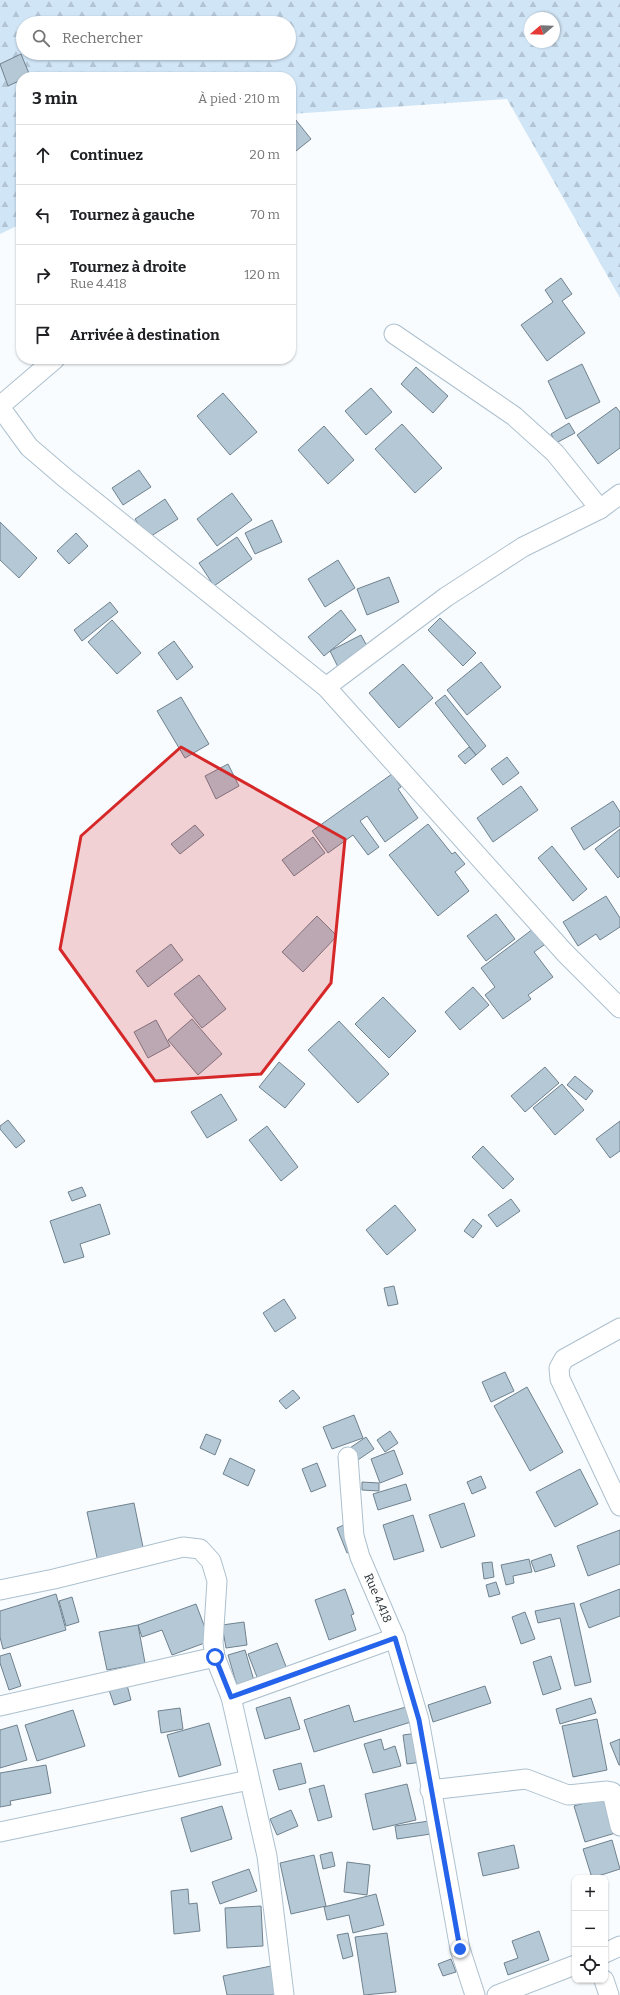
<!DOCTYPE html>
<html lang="fr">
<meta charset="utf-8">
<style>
body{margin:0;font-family:Bitter,serif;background:#f6f6f6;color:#202124}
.controls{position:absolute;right:12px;bottom:12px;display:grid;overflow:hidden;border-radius:8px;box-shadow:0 1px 3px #0004}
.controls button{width:36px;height:36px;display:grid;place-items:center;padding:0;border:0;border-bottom:1px solid #e0e0e0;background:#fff;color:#202124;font:20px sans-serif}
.compass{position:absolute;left:524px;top:12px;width:36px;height:36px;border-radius:50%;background:#fff;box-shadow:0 1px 3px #0004;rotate:251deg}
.stop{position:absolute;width:12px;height:12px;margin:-9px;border:3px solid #2563eb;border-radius:50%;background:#fff}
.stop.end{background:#2563eb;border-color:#fff;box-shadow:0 1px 4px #0008}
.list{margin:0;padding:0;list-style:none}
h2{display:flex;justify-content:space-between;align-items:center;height:52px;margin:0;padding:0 16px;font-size:17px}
h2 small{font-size:13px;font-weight:400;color:#757577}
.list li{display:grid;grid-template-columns:26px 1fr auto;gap:12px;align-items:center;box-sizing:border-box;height:60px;padding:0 16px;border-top:1px solid #e0e0e0}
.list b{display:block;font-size:15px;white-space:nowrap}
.list p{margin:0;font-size:13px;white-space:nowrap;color:#757577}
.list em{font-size:13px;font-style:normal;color:#757577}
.icon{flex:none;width:22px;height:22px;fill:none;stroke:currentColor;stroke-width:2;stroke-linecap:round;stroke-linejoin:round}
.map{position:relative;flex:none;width:620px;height:1995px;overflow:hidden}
.search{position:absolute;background:#fff;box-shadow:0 1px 3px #0004;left:16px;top:16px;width:280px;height:44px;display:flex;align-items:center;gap:10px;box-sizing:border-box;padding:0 14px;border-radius:22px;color:#757577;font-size:15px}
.panel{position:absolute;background:#fff;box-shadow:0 1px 3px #0004;left:16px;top:72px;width:280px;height:292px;border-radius:16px}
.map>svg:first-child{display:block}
</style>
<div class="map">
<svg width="620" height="1995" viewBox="0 0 620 1995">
<defs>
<pattern id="forest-firs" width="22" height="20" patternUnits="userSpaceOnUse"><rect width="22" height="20" fill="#d0e5f6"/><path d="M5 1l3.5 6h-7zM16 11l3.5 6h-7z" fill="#b3c5d4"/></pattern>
</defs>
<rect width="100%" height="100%" fill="#f8fcff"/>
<path fill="url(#forest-firs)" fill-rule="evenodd" d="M0 0H620V298L507 99 291 114V77H21V224L0 234ZM530 18H554V42H530ZM23 23H289V53H23Z"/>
<g fill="#b5c8d6" stroke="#70828f">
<path d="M21 54 30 76 21 77V80L8 86 0 64Z"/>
<path d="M291 114 311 139 291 155Z"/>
<path d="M561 278 572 294 562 301 585 333 547 361 521 325 553 302 545 290Z"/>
<path d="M582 364 600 402 566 419 548 381Z"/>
<path d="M416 367 448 396 433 413 401 384Z"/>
<path d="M371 388 392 412 366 435 345 411Z"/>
<path d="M223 393 257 432 230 455 197 416Z"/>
<path d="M616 407 620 412V448L598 464 577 435Z"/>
<path d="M569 423 575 433 556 443 551 434Z"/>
<path d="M402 424 442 468 415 493 375 449Z"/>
<path d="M324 426 354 460 328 484 298 450Z"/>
<path d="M139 470 151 487 123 505 112 488Z"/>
<path d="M232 493 252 520 217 546 197 519Z"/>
<path d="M165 499 178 519 148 538 135 519Z"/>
<path d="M272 520 282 542 255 554 245 533Z"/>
<path d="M0 522 37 558 19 578 0 560Z"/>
<path d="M76 533 88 546 69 564 57 551Z"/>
<path d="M237 537 252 559 214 586 199 563Z"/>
<path d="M338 560 355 588 325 607 308 579Z"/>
<path d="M389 577 399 602 367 615 357 589Z"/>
<path d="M110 602 118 612 82 641 74 630Z"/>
<path d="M341 610 356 630 324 656 308 637Z"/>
<path d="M440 618 476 653 463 666 428 630Z"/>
<path d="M112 620 141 653 117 674 88 642Z"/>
<path d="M361 635 373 657 341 673 330 651Z"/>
<path d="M174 641 193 667 177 680 158 653Z"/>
<path d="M481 662 501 687 467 715 447 690Z"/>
<path d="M403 664 433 698 399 728 369 693Z"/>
<path d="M445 695 486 746 476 755 435 703Z"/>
<path d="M181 697 209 744 185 758 157 711Z"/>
<path d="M469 747 476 755 465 764 458 756Z"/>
<path d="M507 757 519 773 503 785 491 769Z"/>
<path d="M228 764 239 786 216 799 205 776Z"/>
<path d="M392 774 401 787 398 789 418 818 385 842 367 816 360 821 379 847 368 855 353 835 328 853 312 831Z"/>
<path d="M521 786 538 810 493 842 477 818Z"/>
<path d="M613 801 620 812V826L584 850 571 828Z"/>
<path d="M428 824 452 854 455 852 465 864 455 872 469 891 438 916 389 855Z"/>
<path d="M195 825 204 835 180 854 171 844Z"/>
<path d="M620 829V876L618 878 595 849Z"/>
<path d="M313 837 325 853 294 876 282 860Z"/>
<path d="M552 846 587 889 573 901 538 858Z"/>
<path d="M606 896 620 918V927L600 940 596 934 578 946 563 922Z"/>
<path d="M496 914 515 939 486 961 467 936Z"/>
<path d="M317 916 337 936 303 972 282 952Z"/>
<path d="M533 929 544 945 534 952 553 977 528 995 531 999 503 1019 485 995 495 987 481 968Z"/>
<path d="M171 944 183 960 148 987 136 971Z"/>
<path d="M199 975 226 1009 202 1028 174 994Z"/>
<path d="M473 987 489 1005 460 1030 445 1012Z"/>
<path d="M383 997 416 1031 389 1058 355 1024Z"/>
<path d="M192 1019 222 1054 198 1075 168 1040Z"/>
<path d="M156 1020 170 1046 148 1058 134 1032Z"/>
<path d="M339 1021 389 1074 358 1103 308 1050Z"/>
<path d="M279 1062 305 1084 285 1108 259 1087Z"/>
<path d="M545 1067 559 1083 525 1112 511 1096Z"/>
<path d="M575 1076 593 1091 586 1100 567 1085Z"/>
<path d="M562 1084 584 1110 555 1135 533 1108Z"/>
<path d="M221 1094 237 1120 207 1138 191 1112Z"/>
<path d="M8 1120 25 1141 16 1148 0 1129V1126Z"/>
<path d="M620 1121V1151L610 1158 596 1139Z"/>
<path d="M267 1126 298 1167 281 1181 249 1140Z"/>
<path d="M483 1146 514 1179 503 1189 472 1157Z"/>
<path d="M82 1187 86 1196 72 1201 68 1192Z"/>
<path d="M511 1199 520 1211 497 1227 488 1215Z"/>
<path d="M100 1204 110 1234 80 1244 84 1257 64 1263 50 1221Z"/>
<path d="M395 1205 416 1230 387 1255 366 1230Z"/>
<path d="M473 1219 482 1226 473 1238 464 1231Z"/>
<path d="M394 1286 398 1304 388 1306 384 1288Z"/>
<path d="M284 1299 296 1318 275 1332 263 1313Z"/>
<path d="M505 1372 514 1391 491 1402 482 1382Z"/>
<path d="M527 1387 563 1452 530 1471 494 1406Z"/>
<path d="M293 1390 300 1398 286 1409 279 1401Z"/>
<path d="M354 1415 363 1438 332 1449 323 1427Z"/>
<path d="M390 1431 398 1443 385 1452 377 1440Z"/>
<path d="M206 1434 221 1440 215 1455 200 1448Z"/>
<path d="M366 1437 374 1449 352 1464 344 1452Z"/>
<path d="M394 1450 403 1474 380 1483 371 1459Z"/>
<path d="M230 1458 255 1470 248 1486 223 1474Z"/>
<path d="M317 1463 326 1486 311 1492 302 1469Z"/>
<path d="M580 1469 598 1504 555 1527 536 1492Z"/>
<path d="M481 1476 486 1488 472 1494 467 1482Z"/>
<path d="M362 1482 379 1483V1491L362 1490Z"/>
<path d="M406 1484 411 1500 378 1510 373 1494Z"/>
<path d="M134 1503 144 1552 98 1562 87 1512Z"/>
<path d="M464 1503 475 1536 441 1548 429 1515Z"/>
<path d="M413 1515 424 1551 394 1560 383 1525Z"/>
<path d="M346 1524 356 1549 347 1553 337 1528Z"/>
<path d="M620 1530V1564L588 1576 577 1546Z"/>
<path d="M551 1554 555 1566 535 1572 531 1561Z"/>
<path d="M529 1559 532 1572 513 1576 514 1583 506 1585 501 1565Z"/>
<path d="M492 1562 494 1577 484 1579 482 1563Z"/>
<path d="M496 1582 500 1594 489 1597 486 1585Z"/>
<path d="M345 1589 354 1614 351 1615 356 1630 329 1640 315 1600Z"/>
<path d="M620 1589V1616L589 1628 580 1604Z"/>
<path d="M56 1594 66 1630 3 1649 0 1637V1611Z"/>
<path d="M72 1597 79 1622 66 1626 59 1601Z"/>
<path d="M574 1603 591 1682 575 1686 560 1618 538 1623 535 1611Z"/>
<path d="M196 1604 210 1641 172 1655 162 1630 142 1637 138 1625Z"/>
<path d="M525 1612 535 1639 521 1644 512 1617Z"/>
<path d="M244 1622 247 1645 226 1648 222 1625Z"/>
<path d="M138 1625 145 1663 107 1670 99 1632Z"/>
<path d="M277 1643 288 1672 259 1682 248 1654Z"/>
<path d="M245 1650 255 1684 238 1689 228 1655Z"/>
<path d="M10 1653 21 1686 9 1690 0 1663V1656Z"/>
<path d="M551 1656 561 1689 543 1695 533 1662Z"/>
<path d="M127 1685 131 1700 114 1705 109 1690Z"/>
<path d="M485 1686 491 1703 433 1722 428 1705Z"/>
<path d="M290 1697 300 1729 265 1739 256 1708Z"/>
<path d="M591 1698 596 1713 560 1724 556 1709Z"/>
<path d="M349 1705 354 1722 406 1707 411 1722 314 1752 304 1720Z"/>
<path d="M180 1708 183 1729 161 1733 158 1711Z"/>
<path d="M73 1710 85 1746 37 1761 25 1725Z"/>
<path d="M597 1719 607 1770 573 1777 562 1726Z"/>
<path d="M209 1723 221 1765 179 1777 167 1735Z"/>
<path d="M17 1725 27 1760 0 1768V1730Z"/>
<path d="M425 1732 429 1761 407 1764 403 1735Z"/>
<path d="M381 1739 384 1750 395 1746 401 1766 373 1773 364 1744Z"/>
<path d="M620 1739V1765H619L610 1743Z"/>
<path d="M301 1763 306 1783 279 1790 273 1770Z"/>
<path d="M46 1765 51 1793 10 1801 11 1805 0 1807V1773Z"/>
<path d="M407 1784 416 1820 373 1830 365 1794Z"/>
<path d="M324 1785 332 1817 318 1821 309 1789Z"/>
<path d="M609 1796 619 1832 585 1842 574 1806Z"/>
<path d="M222 1806 232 1839 191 1852 181 1818Z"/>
<path d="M291 1810 298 1826 277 1835 270 1819Z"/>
<path d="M429 1821 431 1834 397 1839 395 1826Z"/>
<path d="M612 1840 620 1869 592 1878 583 1849Z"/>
<path d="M514 1845 519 1868 483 1876 478 1853Z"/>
<path d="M332 1852 335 1866 323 1869 320 1855Z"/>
<path d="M314 1855 326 1906 291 1914 280 1863Z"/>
<path d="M347 1862 370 1865 367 1895 344 1892Z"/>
<path d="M249 1869 257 1891 220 1904 212 1882Z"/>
<path d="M188 1889 189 1904 197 1903 200 1931 174 1934 171 1891Z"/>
<path d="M376 1894 384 1925 353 1933 349 1915 327 1920 324 1907Z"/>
<path d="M261 1906 263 1946 227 1948 225 1908Z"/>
<path d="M539 1931 549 1960 508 1975 504 1963 518 1958 512 1941Z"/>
<path d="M348 1933 353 1956 343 1959 337 1935Z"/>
<path d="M387 1933 396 1992 364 1995 355 1937Z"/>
<path d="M451 1959 456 1972 443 1976 438 1964Z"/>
<path d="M271 1966 277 1995H227L223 1976Z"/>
</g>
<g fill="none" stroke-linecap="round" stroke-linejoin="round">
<g stroke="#adc0ce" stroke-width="21">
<g id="minor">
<path d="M394 334 514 416 555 453 600 509"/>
<path d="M0 406 55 359"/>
<path d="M0 407 29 447 64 477 326 687 565 953 620 1008"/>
<path d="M326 687 446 597 523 547 600 509 620 494"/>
<path d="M620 1328 564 1359 559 1368 560 1379 620 1506"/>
<path d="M348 1457 354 1536 360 1557 395 1638 419 1720 460 1949 475 1995"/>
<path d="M0 1590 54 1579 183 1547 200 1549 211 1561 217 1581 213 1643 215 1657 231 1697 267 1856 284 1995"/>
<path d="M231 1697 395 1638"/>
<path d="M0 1706 215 1657"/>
<path d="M430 1790 526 1779 568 1795 607 1791 612 1792 620 1826"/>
<path d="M0 1832 249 1780"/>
<path d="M605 1953 620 1946"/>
<path d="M604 1980 609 1995"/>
<path d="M497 1995 575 1965"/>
</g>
</g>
<use href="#minor" stroke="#fff" stroke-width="19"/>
</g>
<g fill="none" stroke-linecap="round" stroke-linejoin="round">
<path stroke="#2563eb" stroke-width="5" d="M215 1657 231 1697 395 1638 419 1720 460 1949"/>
</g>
<path fill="#d62828" fill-opacity="0.2" stroke="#d62828" stroke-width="3" stroke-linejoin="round" d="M181 747 345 839 331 983 261 1074 155 1081 60 949 81 836Z"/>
<g text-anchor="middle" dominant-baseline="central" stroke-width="3" stroke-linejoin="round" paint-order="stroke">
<g font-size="12" fill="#293136" stroke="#fff">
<text transform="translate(378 1598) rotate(67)">Rue 4.418</text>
</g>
</g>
</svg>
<div class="controls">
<button>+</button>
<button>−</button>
<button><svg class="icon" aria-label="locate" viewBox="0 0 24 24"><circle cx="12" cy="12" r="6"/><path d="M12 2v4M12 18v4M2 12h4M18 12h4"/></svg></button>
</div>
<svg class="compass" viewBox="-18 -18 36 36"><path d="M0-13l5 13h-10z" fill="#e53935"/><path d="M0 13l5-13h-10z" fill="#757577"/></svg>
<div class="stop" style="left:215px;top:1657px"></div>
<div class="stop end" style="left:460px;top:1949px"></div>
<div class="search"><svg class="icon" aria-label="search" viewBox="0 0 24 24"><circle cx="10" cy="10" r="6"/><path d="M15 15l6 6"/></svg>Rechercher</div>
<section class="panel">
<h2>3 min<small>À pied · 210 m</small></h2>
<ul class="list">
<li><svg class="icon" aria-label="ahead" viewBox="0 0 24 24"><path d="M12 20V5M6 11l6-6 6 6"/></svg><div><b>Continuez</b></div><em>20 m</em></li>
<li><svg class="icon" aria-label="left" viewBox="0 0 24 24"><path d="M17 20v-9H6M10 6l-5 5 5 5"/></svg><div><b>Tournez à gauche</b></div><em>70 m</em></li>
<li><svg class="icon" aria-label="right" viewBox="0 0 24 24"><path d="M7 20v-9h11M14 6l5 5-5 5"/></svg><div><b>Tournez à droite</b><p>Rue 4.418</p></div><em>120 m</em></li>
<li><svg class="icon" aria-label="arrive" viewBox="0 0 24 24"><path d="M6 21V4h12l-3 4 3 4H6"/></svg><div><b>Arrivée à destination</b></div></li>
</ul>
</section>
</div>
